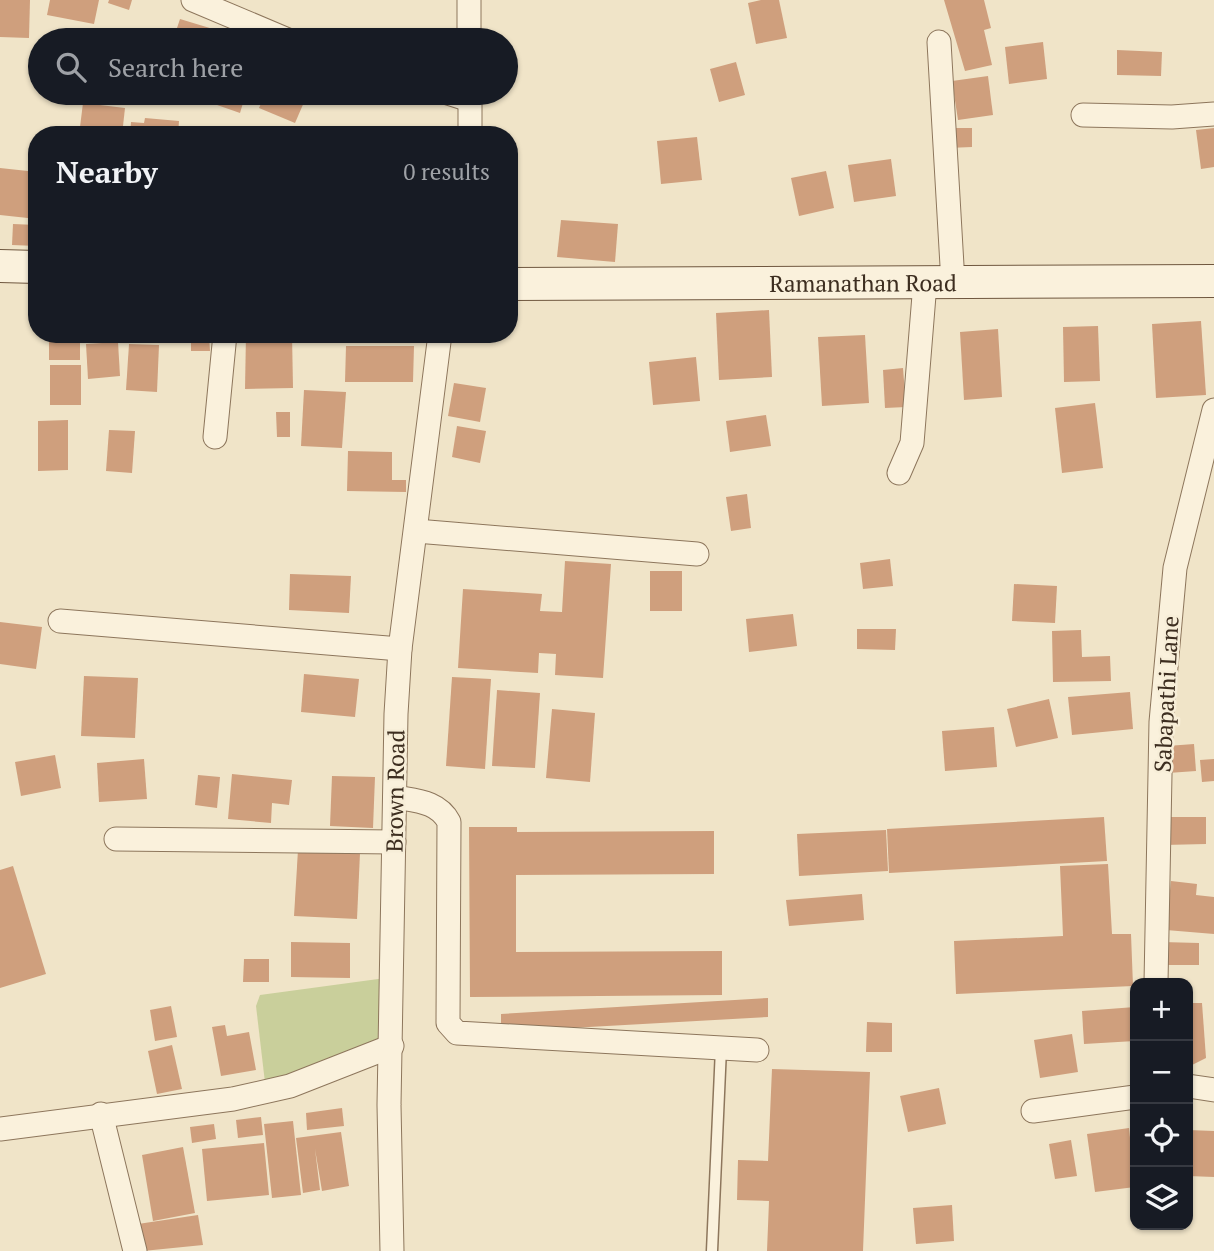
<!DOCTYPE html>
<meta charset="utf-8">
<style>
body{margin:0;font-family:"PT Serif",serif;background:#20242c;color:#f1f3f6}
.controls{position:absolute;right:21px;bottom:21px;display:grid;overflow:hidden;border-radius:14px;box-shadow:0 2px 5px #0004}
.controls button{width:63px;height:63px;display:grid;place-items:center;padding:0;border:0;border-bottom:2px solid #363941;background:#171b24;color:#f1f3f6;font:35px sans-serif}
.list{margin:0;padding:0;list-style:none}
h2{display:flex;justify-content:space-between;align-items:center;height:91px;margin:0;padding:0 28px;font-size:30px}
h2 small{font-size:23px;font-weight:400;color:#9ea1a6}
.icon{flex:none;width:38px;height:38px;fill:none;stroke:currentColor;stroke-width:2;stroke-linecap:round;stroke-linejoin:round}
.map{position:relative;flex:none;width:1214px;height:1251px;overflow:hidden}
.search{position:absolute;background:#171b24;box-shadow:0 2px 5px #0004;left:28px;top:28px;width:490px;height:77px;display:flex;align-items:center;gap:18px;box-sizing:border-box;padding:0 24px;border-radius:38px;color:#9ea1a6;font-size:26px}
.panel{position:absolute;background:#171b24;box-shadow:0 2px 5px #0004;left:28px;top:126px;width:490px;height:217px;border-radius:28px}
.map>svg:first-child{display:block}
</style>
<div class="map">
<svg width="1214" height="1251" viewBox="0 0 1214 1251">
<rect width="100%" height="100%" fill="#f0e4c8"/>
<path fill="#c9cf9b" d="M393 977 392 1046 266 1091 256 1006 260 995Z"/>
<g fill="#cf9f7d">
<path d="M0 0H30L29 38 0 37Z"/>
<path d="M50 0H99L94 24 47 15Z"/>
<path d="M109 0H132L129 10 108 3Z"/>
<path d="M761 0H779L787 38 756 44 748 3Z"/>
<path d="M944 0H984L991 28 984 30 992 65 965 71Z"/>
<path d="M180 19 213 29 209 40H173Z"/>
<path d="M1043 42 1047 79 1009 84 1005 47Z"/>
<path d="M1117 50 1162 52 1161 76 1117 75Z"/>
<path d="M736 62 745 95 719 102 710 69Z"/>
<path d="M988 76 993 115 958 120 952 81Z"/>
<path d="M202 93H246L240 113 200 99Z"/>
<path d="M266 93H308L295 123 259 108Z"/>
<path d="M83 103 125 108 122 135H79Z"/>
<path d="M145 118 179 121 178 135H130L131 122 144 123Z"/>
<path d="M949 128H972V147L948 148Z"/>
<path d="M1214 128V167L1201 169 1196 130Z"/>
<path d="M697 137 702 180 661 184 657 141Z"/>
<path d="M891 159 896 196 854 202 848 165Z"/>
<path d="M0 168 37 172V219L0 215Z"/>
<path d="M826 171 834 208 799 216 791 178Z"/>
<path d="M561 220 618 224 615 262 557 257Z"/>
<path d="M13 224 37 225V246L12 245Z"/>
<path d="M769 310 772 377 719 380 716 313Z"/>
<path d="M1201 321 1206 395 1156 398 1152 324Z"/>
<path d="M1098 326 1100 381 1064 382 1063 327Z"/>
<path d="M998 329 1002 397 964 400 960 332Z"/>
<path d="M191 334H209L210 351H191Z"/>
<path d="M246 334H292L293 388 245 389Z"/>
<path d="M358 334H420L419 343Z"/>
<path d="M865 335 869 403 822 406 818 337Z"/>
<rect x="49" y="340" width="31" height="20"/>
<path d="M118 342 120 376 88 379 86 344Z"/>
<path d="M129 344 159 345 157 392 126 390Z"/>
<path d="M346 346H414L413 382H345Z"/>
<path d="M696 357 700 401 653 405 649 362Z"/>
<rect x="50" y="365" width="31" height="40"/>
<path d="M903 368 906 407 885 408 883 370Z"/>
<path d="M454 383 486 388 480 422 448 416Z"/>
<path d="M304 390 346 392 342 448 301 446Z"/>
<path d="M1095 403 1103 468 1062 473 1055 408Z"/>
<path d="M276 412H290V437H277Z"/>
<path d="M766 415 771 446 730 452 726 421Z"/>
<path d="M68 420V470L38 471V421Z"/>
<path d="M457 426 486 431 480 463 452 457Z"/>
<path d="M109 430 135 431 132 473 106 471Z"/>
<path d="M348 451 392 452V480H406V492L347 491Z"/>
<path d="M747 494 751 528 731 531 726 497Z"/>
<path d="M890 559 893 586 863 589 860 563Z"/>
<path d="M565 561 611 564 603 678 555 675 556 654 539 653 538 673 458 668 463 589 542 594 540 611 562 612Z"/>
<rect x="650" y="571" width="32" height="40"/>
<path d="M290 574 351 576 349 613 289 610Z"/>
<path d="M1014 584 1057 586 1055 623 1012 621Z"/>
<path d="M793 614 797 646 749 652 746 619Z"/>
<path d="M0 622 42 627 36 669 0 664Z"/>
<path d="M857 629H896L895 650 857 649Z"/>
<path d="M1081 630 1082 657 1110 656 1111 681 1053 682 1052 631Z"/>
<path d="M304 674 359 679 355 717 301 712Z"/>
<path d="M84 676 138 678 135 738 81 736Z"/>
<path d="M452 677 491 679 485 769 446 766Z"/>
<path d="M497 690 540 693 535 768 492 766Z"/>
<path d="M1130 692 1133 729 1072 735 1068 697Z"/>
<path d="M1049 699 1058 738 1016 747 1007 709Z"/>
<path d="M552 709 595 713 590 782 546 778Z"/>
<path d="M994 727 997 767 945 771 942 731Z"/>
<path d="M1194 744 1196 771 1168 773 1167 746Z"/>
<path d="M55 755 61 788 21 796 15 762Z"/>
<path d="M144 759 147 799 99 802 97 763Z"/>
<path d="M1214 759V781L1202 782 1200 760Z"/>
<path d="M232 774 292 780 289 805 272 803 271 823 228 819Z"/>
<path d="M198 775 220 777 217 808 195 805Z"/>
<path d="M332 776 375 777 373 828 330 826Z"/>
<path d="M1104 817 1107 861 889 873 887 829Z"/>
<path d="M1164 817H1206V844L1164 845Z"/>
<path d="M469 827H517V832L714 831V874L516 875V952L722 951V995L470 997Z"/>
<path d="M886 830 888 871 799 876 797 834Z"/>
<path d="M298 850 360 853 357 919 294 916Z"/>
<path d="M1108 864 1112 934H1131L1133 986 956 994 954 941 1063 936 1060 866Z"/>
<path d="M13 866 46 974 0 988V870Z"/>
<path d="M1171 881 1197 884 1196 895 1214 897V934L1166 930Z"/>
<path d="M862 894 864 920 789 926 786 900Z"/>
<path d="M291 942 350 943V978L291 977Z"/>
<path d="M1162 942 1199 943V965H1162Z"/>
<path d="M244 959H269V982H243Z"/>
<path d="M768 998V1017L501 1032V1014Z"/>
<path d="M1188 1003H1202L1206 1058 1188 1067Z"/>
<path d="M171 1006 177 1037 155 1041 150 1010Z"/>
<path d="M1135 1007V1041L1084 1044 1082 1011Z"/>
<path d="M867 1022 892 1023V1052H866Z"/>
<path d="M225 1025 227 1036 249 1032 256 1070 221 1076 212 1027Z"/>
<path d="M1072 1034 1078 1072 1040 1078 1034 1040Z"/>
<path d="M172 1045 182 1089 157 1094 148 1051Z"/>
<path d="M772 1069 870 1072 863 1251H767L769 1201 737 1200 738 1160 768 1161Z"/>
<path d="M939 1088 946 1124 908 1132 900 1096Z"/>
<path d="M342 1108 344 1126 307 1130 306 1113Z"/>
<path d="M261 1117 263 1135 238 1138 236 1120Z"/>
<path d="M293 1121 301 1195 272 1198 264 1124Z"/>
<path d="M214 1124 216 1139 192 1143 190 1127Z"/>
<path d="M1129 1128 1135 1187 1095 1192 1087 1134Z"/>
<path d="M1188 1130 1214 1131V1177L1188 1176Z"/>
<path d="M341 1132 349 1186 322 1191 315 1149 320 1190 303 1193 296 1138Z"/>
<path d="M1071 1140 1077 1176 1055 1179 1049 1144Z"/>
<path d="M264 1143 269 1195 207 1201 202 1149Z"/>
<path d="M183 1147 195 1213 153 1221 142 1155Z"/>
<path d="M952 1205 954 1241 916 1244 913 1208Z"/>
<path d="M198 1215 203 1245 143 1251 138 1224Z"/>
</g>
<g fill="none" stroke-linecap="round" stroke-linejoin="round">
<g stroke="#8d765c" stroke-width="13">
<path id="lane" d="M712 1251 721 1048"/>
</g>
<g stroke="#8d765c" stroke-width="25">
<g id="street">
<path d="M193 0 288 40"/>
<path d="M469 0V40"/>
<path d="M939 42 953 283"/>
<path d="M448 93 470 100"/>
<path d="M470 93V135"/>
<path d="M1083 115 1172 117 1214 114"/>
<path d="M215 437 225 334"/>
<path d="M899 473 912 443 925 283"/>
<path d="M416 531 697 554"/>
<path d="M60 621 400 649"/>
<path d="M395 797C416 801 438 801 449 822L448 1023 457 1033 757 1050"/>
<path d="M116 839 394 842"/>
<path d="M1156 983 1161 722 1175 568 1214 410"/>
<path d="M1188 1086 1214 1090"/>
<path d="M1033 1111 1135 1097"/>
<path d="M101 1114 135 1251"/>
<path d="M0 1129 233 1099 290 1086 392 1046"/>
<path d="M392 1251 389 1105 396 714 400 649 440 334"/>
</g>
</g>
<g stroke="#6f573f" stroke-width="34">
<g id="secondary">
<path d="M0 266 37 267"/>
<path id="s1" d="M509 284 1214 281"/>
</g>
</g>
<use href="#lane" stroke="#faf1dc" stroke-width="10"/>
<use href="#street" stroke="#faf1dc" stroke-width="23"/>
<use href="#secondary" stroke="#faf1dc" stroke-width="32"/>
</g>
<g text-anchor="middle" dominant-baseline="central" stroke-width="5" stroke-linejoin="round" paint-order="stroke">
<g font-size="23" fill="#3d2e20" stroke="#f7eed8">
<text stroke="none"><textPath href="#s1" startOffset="354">Ramanathan Road</textPath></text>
<text transform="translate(1166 694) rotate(-87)">Sabapathi Lane</text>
<text transform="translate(395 791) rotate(-89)">Brown Road</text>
</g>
</g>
</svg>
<div class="controls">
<button>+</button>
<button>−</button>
<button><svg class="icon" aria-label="locate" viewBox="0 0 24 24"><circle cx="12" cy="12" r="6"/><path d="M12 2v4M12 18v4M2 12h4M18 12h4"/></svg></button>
<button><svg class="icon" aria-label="layers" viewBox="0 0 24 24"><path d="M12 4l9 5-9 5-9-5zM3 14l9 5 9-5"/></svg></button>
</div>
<div class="search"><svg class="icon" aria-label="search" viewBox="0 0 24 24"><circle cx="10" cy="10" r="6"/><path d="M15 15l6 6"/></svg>Search here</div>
<section class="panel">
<h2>Nearby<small>0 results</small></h2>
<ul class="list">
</ul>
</section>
</div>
